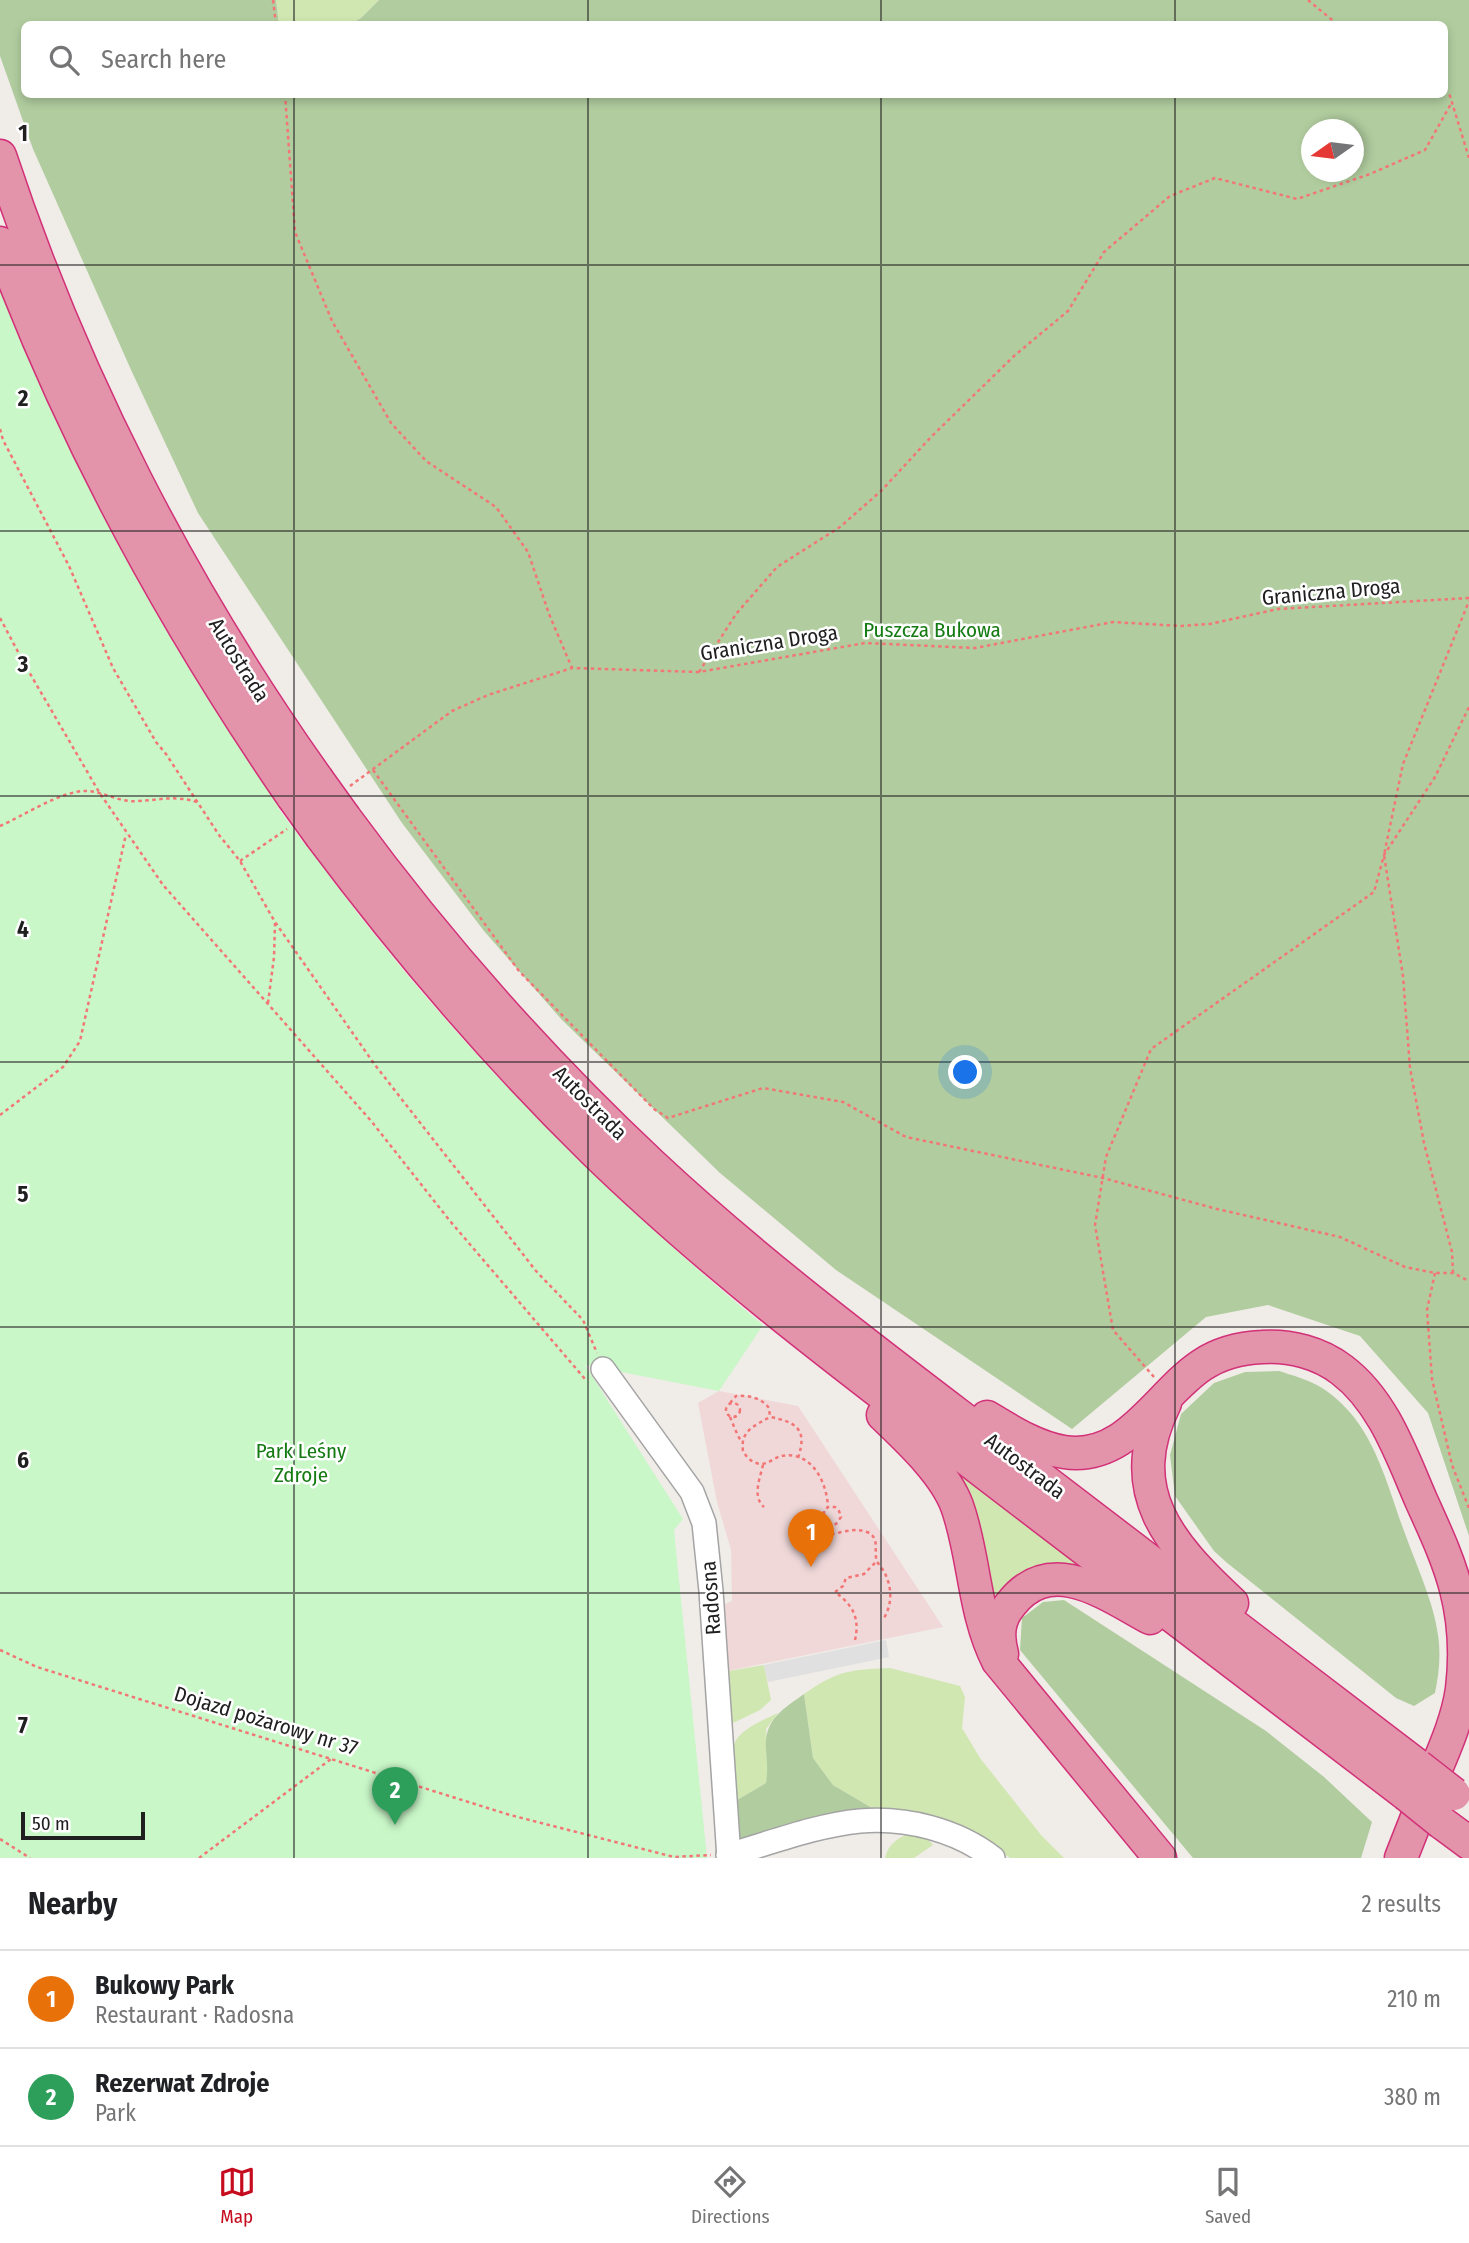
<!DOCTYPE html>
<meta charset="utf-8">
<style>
body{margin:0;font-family:"Fira Sans Condensed",sans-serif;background:#f6f6f6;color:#202124}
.compass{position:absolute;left:1301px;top:119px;width:63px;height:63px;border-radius:50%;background:#fff;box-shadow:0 4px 10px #0003;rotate:256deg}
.scale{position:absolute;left:21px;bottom:18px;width:124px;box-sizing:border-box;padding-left:7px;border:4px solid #202020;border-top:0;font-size:19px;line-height:24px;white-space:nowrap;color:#202020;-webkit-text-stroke:5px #fff;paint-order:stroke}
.you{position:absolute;left:966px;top:1073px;width:24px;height:24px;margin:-18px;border:5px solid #fff;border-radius:50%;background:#1a73e8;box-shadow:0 0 0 10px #1a73e833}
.badge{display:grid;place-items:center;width:46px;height:46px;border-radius:50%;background:#c60b1e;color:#fff;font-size:23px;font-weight:700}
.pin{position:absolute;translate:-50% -58px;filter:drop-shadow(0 2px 4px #0008)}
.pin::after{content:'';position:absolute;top:37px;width:24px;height:21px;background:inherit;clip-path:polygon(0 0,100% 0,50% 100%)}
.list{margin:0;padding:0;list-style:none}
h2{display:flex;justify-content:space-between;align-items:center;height:91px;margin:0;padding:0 28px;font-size:30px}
h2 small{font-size:23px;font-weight:400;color:#757577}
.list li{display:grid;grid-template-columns:46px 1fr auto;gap:21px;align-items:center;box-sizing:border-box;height:98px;padding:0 28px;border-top:2px solid #e0e0e0}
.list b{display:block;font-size:26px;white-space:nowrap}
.list p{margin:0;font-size:23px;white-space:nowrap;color:#757577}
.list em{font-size:23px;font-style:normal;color:#757577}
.icon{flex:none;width:38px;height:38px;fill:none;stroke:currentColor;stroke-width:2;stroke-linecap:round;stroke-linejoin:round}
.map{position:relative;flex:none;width:1469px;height:1858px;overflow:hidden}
.search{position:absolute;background:#fff;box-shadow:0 4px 10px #0003;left:21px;right:21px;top:21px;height:77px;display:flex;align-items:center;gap:18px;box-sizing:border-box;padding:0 24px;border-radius:10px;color:#757577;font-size:26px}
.sheet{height:287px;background:#fff}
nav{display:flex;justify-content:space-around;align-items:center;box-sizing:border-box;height:98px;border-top:2px solid #e0e0e0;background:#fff;font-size:19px;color:#757577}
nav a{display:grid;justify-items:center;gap:4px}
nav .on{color:#c60b1e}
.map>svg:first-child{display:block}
</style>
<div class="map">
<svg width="1469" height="1858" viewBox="0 0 1469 1858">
<rect width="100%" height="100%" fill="#f0ece8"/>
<path fill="#f0d8d9" d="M719 1391 798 1406 943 1627 723 1672 718 1607 732 1601 731 1550 717 1502 698 1403Z"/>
<g fill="#d1e7b1">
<path d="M276 0H379L361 18 350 24H279Z"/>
<path d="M943 1460 1094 1575 992 1608Z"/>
<path d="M764 1665 771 1700 760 1710 731 1724 723 1672Z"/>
<path d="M890 1668 960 1686 965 1697 962 1728 980 1758 1041 1835 1064 1858H1010L973 1832 954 1823 918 1812 872 1808 833 1785 813 1758 804 1694C839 1670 849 1670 890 1668Z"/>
<path d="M778 1713 766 1729 769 1768 766 1783 737 1800C731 1743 722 1738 778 1713Z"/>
<path d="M913 1833 926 1837 933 1845 914 1858H885C888 1844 899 1836 913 1833Z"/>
</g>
<g fill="#b1cd9f" fill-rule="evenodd">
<path d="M0 0H276L279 24H24V94H1444V24H350L361 18 379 0H1469V1536L1428 1413 1360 1336 1268 1305 1206 1317 1072 1429 836 1270 720 1173 562 1020 484 931 402 823 198 513 132 372 33 149 0 56ZM1312 130H1354V172H1312Z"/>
<path d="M1279 1371C1307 1380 1321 1383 1343 1405 1378 1439 1390 1495 1407 1539 1418 1569 1434 1604 1438 1635 1441 1656 1439 1673 1435 1693L1414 1706 1396 1698 1226 1562 1214 1551 1175 1496 1170 1455 1181 1414 1214 1383 1245 1372Z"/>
<path d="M1064 1600 1266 1731 1324 1777 1372 1822 1361 1858H1193L1020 1650 1022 1618 1043 1602Z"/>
<path d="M804 1694 813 1758 833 1785 872 1808C823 1813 779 1830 733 1847L737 1800 766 1783C768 1771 767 1761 766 1750 764 1719 782 1710 804 1694Z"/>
</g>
<path fill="#c9f7c8" d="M0 288C46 398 95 505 154 609 192 677 236 741 280 806L278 808 306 846 307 845C436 1026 592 1183 763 1325L719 1391 585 1365 683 1519 674 1530 707 1858H0Z"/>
<path fill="#e0e0e0" d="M886 1640 889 1657 768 1682 764 1665Z"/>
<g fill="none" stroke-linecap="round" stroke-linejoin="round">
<g stroke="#a4a4a4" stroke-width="26">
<g id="minor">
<path d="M603 1369 692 1492 704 1523 711 1591 729 1858"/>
<path d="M728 1855C770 1843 817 1825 860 1821 906 1817 957 1830 993 1858"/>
</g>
</g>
<g stroke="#d23178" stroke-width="35">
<g id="highway">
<path d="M0 156C73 377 182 589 317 779"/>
<path d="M0 243C73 440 174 624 293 797"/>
<path d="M345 818C436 942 538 1058 651 1164 760 1266 880 1355 999 1446 1138 1552 1278 1659 1418 1766"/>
<path d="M321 836C404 947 494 1053 593 1150 712 1266 845 1366 976 1466 1119 1576 1263 1685 1406 1794"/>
<path d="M1165 1403C1121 1491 1170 1545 1232 1603"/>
<path d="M883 1415C908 1439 945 1473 957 1506 975 1556 973 1612 998 1661L1160 1858"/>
<path d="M987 1417C1010 1431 1037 1448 1064 1452 1127 1462 1158 1394 1202 1365 1220 1353 1241 1348 1262 1347 1290 1345 1320 1353 1342 1370 1383 1401 1401 1454 1421 1500 1434 1529 1448 1558 1456 1589 1464 1620 1466 1656 1462 1689 1458 1717 1447 1743 1436 1769 1424 1799 1413 1828 1401 1858"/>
<path d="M1002 1654C997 1635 998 1619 1011 1604 1051 1553 1106 1594 1150 1618"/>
<path d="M1442 1823 1469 1843"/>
</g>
</g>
<g stroke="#f37676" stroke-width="2.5" stroke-dasharray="3.5 3.5" stroke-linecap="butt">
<path d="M273 0 276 24"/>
<path d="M1308 0 1337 24"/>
<path d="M1444 90 1450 96 1469 158"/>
<path d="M285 94 295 232 332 321 391 423 426 461 496 507 528 552 549 614 572 668"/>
<path d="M0 429 3 440 69 566 113 668 156 742 166 754 219 835 240 861 275 922 375 1065 536 1271 583 1320 597 1353"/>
<path d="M0 618 25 665 99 792 163 885 372 1122 450 1221 585 1379"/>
<path d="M699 672 736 614 777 567 840 527 881 491 931 437 1014 356 1068 311 1104 252 1170 196 1215 178 1297 199 1370 174 1425 150 1452 102"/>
<path d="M373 770 519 971 654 1109 668 1118 763 1088 843 1102 906 1137 1103 1178 1217 1209 1340 1237 1405 1267 1435 1273H1453L1469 1281"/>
<path d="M350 786 452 711 488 695 572 668 699 672 865 643 975 648 1113 622 1181 626 1210 624 1278 609 1469 598"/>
<path d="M0 826C23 816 61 791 85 791 104 791 119 803 138 801 161 800 174 795 197 802"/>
<path d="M240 861 287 829"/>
<path d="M268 1003 274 957 275 923"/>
<path d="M0 1115 63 1067 80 1041 126 834"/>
<path d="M1435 1273 1427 1310 1432 1379 1452 1465 1469 1508"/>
<path d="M1453 1273 1452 1252 1424 1143 1410 1068 1403 976 1384 855 1403 764 1469 601"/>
<path d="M1154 1377 1113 1330 1095 1225 1106 1157 1151 1049 1374 892 1384 855 1435 777 1469 707"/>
<circle cx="733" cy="1410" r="7"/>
<path d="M730 1403 736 1396C748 1395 762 1398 769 1408L770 1417"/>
<path d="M730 1417 738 1436 742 1442"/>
<path d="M798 1458C808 1429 796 1422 770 1417 754 1426 740 1431 743 1451 747 1458 752 1463 761 1464 768 1464 774 1458 781 1456 812 1450 827 1483 828 1507L824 1511V1520L831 1525 836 1524 841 1517 839 1511 835 1507H828"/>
<path d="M763 1465C760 1478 752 1497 764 1507"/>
<path d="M829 1525 827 1530 828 1535C840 1533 855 1527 867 1532 881 1538 873 1551 877 1561 878 1564 881 1567 883 1570 892 1585 893 1603 884 1618"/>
<path d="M855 1640C860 1618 853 1605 835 1592L843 1586 846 1578 864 1574 877 1561"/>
<path d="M0 1650 37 1667 510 1815 674 1857 711 1855"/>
<path d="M0 1839 30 1858"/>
<path d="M199 1858 331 1759"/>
</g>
<use href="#minor" stroke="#fff" stroke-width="23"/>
<use href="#highway" stroke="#e394ab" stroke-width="32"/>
<g stroke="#d23178" stroke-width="35" stroke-linecap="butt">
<g id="highway-bridge">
<path d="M317 779 345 818"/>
<path d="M293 797 321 836"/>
<path d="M1418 1766 1454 1794"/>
<path d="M1406 1794 1442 1823"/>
</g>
</g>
<use href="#highway-bridge" stroke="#e394ab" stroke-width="32"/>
</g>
<path fill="none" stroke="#202020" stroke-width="2" stroke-opacity="0.55" d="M294 0V24M588 0V24M881 0V24M1175 0V24M294 94V1858M588 94V1858M881 94V1858M1175 94V1858M0 265H1469M0 531H1469M0 796H1469M0 1062H1469M0 1327H1469M0 1593H1469"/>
<g text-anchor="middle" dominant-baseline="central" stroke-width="5" stroke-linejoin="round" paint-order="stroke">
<g font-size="21" fill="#202020" stroke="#fff">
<text transform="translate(1331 592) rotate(-5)">Graniczna Droga</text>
<text transform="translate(769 643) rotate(-9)">Graniczna Droga</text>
<text transform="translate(239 660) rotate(58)">Autostrada</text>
<text transform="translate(590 1103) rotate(45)">Autostrada</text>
<text transform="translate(1025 1466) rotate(37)">Autostrada</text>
<text transform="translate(711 1598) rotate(-94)">Radosna</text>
<text transform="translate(266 1721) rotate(17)">Dojazd pożarowy nr 37</text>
</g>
<g font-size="21" fill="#147b12" stroke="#fff">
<text x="932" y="630">Puszcza Bukowa</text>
<text x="301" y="1451">Park Leśny<tspan x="301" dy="24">Zdroje</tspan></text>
</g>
</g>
<g font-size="23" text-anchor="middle" font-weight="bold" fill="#202020" stroke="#fff" stroke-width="5" stroke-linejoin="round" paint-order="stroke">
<text x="23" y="141">1</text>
<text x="23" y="406">2</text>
<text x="23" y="672">3</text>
<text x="23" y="937">4</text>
<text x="23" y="1202">5</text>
<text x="23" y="1468">6</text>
<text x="23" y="1733">7</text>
</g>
</svg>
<svg class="compass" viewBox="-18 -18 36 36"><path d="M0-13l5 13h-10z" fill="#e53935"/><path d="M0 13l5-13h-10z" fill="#757577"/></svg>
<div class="scale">50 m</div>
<div class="you"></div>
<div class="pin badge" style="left:811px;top:1567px;background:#e8710a">1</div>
<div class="pin badge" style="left:395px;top:1825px;background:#2e9e5b">2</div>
<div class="search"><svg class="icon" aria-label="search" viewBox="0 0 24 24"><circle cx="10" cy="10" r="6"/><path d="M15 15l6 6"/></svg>Search here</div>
</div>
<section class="sheet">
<h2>Nearby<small>2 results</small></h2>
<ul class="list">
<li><span class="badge" style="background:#e8710a">1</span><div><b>Bukowy Park</b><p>Restaurant · Radosna</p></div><em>210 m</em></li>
<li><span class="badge" style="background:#2e9e5b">2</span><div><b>Rezerwat Zdroje</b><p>Park</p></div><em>380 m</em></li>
</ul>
</section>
<nav>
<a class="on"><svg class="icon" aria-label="map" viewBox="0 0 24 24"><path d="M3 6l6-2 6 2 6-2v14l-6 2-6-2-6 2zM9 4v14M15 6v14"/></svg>Map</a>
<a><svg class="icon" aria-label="directions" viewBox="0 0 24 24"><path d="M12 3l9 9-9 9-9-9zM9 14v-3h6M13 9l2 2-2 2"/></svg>Directions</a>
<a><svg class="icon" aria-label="saved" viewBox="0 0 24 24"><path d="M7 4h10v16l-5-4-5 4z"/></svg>Saved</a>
</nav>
